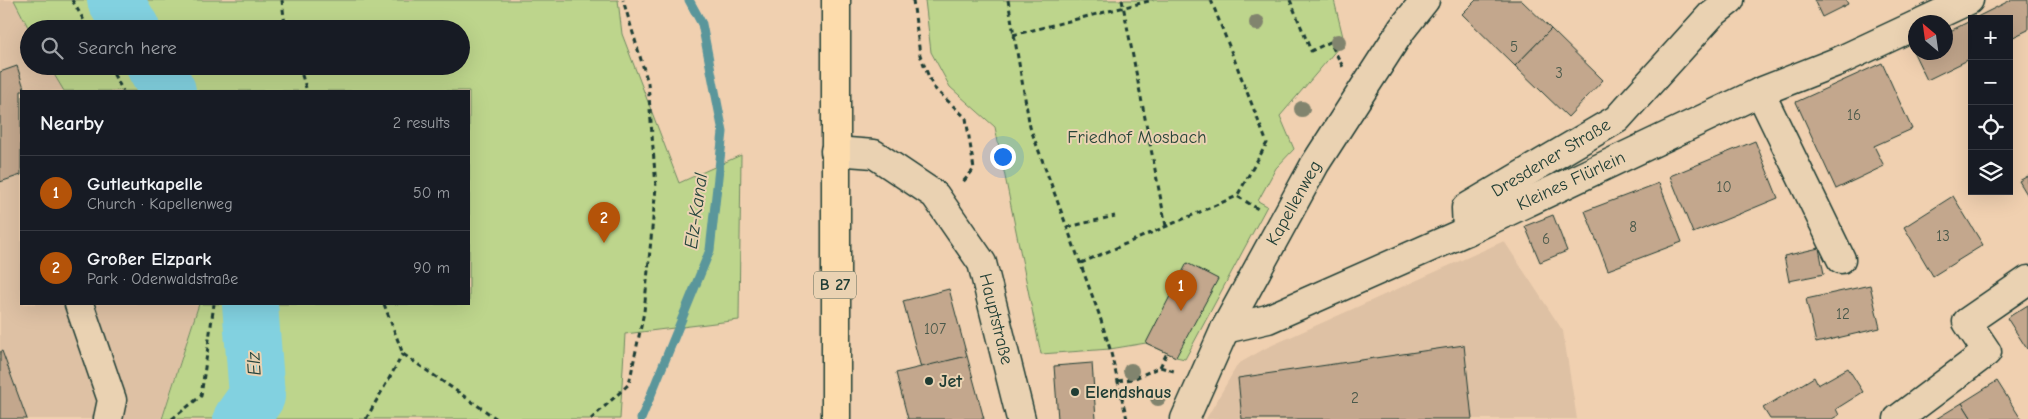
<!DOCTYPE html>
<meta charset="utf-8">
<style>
body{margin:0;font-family:"Comic Neue",sans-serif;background:#20242c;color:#f1f3f6}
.controls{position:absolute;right:15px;top:15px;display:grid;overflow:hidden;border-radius:0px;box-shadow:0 5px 20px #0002}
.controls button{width:45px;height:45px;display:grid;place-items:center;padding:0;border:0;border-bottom:1px solid #363941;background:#171b24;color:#f1f3f6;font:25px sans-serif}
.compass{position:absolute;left:1908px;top:15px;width:45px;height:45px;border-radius:50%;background:#171b24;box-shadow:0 5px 20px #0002;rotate:331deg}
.you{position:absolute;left:1002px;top:156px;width:18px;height:18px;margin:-12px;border:4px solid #fff;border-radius:50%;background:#1a73e8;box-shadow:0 0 0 8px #1a73e833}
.badge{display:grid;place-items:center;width:32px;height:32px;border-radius:50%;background:#b45309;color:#fff;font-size:16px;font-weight:700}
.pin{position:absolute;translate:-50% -41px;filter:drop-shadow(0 1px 2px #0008)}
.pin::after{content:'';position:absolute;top:26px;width:18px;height:15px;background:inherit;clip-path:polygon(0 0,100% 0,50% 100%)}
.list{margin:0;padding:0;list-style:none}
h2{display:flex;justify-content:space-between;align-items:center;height:65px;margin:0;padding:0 20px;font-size:21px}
h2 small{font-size:16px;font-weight:400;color:#9ea1a6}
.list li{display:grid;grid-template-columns:32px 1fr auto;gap:15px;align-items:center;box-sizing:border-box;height:75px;padding:0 20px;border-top:1px solid #363941}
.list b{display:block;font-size:19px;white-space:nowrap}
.list p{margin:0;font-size:16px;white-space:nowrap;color:#9ea1a6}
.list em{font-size:16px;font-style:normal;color:#9ea1a6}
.icon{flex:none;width:28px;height:28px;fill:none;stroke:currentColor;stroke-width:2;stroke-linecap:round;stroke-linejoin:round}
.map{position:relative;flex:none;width:2028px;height:419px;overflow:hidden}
.search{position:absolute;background:#171b24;box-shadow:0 5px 20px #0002;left:20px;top:20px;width:450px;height:55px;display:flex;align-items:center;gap:12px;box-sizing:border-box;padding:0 18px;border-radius:28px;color:#9ea1a6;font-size:19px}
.panel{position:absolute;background:#171b24;box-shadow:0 5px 20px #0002;left:20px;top:90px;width:450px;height:215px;border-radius:0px}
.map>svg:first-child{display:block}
</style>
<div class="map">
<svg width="2028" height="419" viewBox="0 0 2028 419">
<rect width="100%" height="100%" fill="#f0d0b0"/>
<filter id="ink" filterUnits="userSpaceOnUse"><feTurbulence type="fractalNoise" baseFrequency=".02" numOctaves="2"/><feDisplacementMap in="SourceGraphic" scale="10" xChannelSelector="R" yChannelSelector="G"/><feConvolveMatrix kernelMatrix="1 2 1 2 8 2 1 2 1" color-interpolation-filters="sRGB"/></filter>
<g filter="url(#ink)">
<g fill="#dec1a4">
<path d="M0 0H14L29 29V66H49L64 91H21V304H199L161 419H0Z"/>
<path d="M1504 241 1563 331 1577 419H1206L1238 364 1266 348Z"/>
</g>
<g fill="#bdd58c" stroke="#6e8960">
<path d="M14 0H618L622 34 679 183 741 155 739 320 625 334 620 419H162L199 304H469V91H64L49 66H461V29H29Z"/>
<path d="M925 0H1334L1344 41 1280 116 1294 149 1276 168 1258 201 1267 206 1185 359 1176 357 1146 343 1110 349 1041 354 995 127 950 87 931 52Z"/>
</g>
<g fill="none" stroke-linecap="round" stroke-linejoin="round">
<path stroke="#5a969b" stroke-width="9" d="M641 419 710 250 723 132 702 24 689 0"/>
<g stroke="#82d1e0" stroke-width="56">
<path d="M115 0 132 29"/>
<path d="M154 66 168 91"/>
<path d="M241 419 257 396 250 304"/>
</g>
</g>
<g fill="#c3a78d" stroke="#1f3d34">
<path d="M1476 0H1521L1551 29 1515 66 1462 14Z"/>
<path d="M1814 0H1846L1848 4 1822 17Z"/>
<path d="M2011 0H2028V30L2009 39V19H1973Z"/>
<path d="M1972 20V58L1927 80 1912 49 1916 48V52H1946V33Z"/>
<path d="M1551 29 1603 80 1568 117 1515 66Z"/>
<path d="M1882 63 1912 129 1874 146 1884 166 1836 189 1796 102Z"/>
<path d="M17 66 25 91H21V175L0 182V72Z"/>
<path d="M1755 141 1778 198 1693 233 1670 176Z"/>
<path d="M2028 176V196L2019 181Z"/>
<path d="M1659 183 1682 242 1608 270 1585 211Z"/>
<path d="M1953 196 1983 245 1933 276 1904 227Z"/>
<path d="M1553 215 1567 251 1540 262 1525 226Z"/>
<path d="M1819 248 1824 274 1789 281 1784 256Z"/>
<path d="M1187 263 1218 279 1176 357 1146 343Z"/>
<path d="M1870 285 1880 328 1816 343 1806 299Z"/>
<path d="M949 289 967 356 921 368 903 301Z"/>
<path d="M2028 305V348L2027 349 2007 318Z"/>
<path d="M1464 345 1472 419H1242L1238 378Z"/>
<path d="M2 351 27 419H0V352Z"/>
<path d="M967 356 984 419H908L896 373Z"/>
<path d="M1092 363 1096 419H1058L1054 366Z"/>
<path d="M1848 368 1863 392 1836 409 1839 415 1832 419H1770L1763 408 1814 377 1818 385Z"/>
<path d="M1997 381 2021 419H1972L1962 403Z"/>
<path d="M1962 403 1972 419H1936Z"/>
</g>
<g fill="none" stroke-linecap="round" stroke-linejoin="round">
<g stroke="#1f3d34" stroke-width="31">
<g id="minor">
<path d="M1922 22 1969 0"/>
<path d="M1760 92 1841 259"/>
<path d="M835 151 874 154 935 195 982 263 1021 419"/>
<path d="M1467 231 1466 208 1617 119 1711 15 1730 0"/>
<path d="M79 304 112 400 108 419"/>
<path d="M1225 329 1268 319 1467 231 1760 92 1839 61 1916 25"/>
<path d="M1185 419 1225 329 1315 164 1402 29 1425 0"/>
<path d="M1898 419 1987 352 1967 322 2028 280"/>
</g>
</g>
<g stroke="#1f3d34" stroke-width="31">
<path id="major" d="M836 0V419"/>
</g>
<g stroke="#1f3d34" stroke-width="3" stroke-dasharray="5 4" stroke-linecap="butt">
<path d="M72 0 89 29"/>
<path d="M282 0 284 18 287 29"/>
<path d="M913 0 920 55 933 87 966 118 974 169 963 182"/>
<path d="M1008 0 1030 127 1099 314 1110 349 1127 419"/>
<path d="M1122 0 1166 226"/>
<path d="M1211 0 1267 143 1237 196"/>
<path d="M1290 0 1311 51 1330 42 1343 67"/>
<path d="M1013 35 1153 0"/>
<path d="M109 66 123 91"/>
<path d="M299 66 307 91"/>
<path d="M1068 227 1115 216"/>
<path d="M1081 263 1237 196 1258 209"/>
<path d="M384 304 403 354 497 419"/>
<path d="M1160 367 1167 353"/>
<path d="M1118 381 1133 379 1160 367 1174 371"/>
<path d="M172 419 201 396 214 304"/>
<path d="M366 419 403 354"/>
<path d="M591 419 629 384 644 312 656 187 648 83 623 0"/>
</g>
<use href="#minor" stroke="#ead2b2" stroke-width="28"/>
<use href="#major" stroke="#fddcac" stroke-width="28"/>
</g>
<g fill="#81846e">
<circle cx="1257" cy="23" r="8"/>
<circle cx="1338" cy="42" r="8"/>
<circle cx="1302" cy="109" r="8"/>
<circle cx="1131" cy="371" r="8"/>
<circle cx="1158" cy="398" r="8"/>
</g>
</g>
<g fill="#1f3d34" stroke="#ead2b2" stroke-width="2">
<circle cx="929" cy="381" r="5"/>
<circle cx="1075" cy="392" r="5"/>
</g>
<g text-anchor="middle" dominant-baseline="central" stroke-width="4" stroke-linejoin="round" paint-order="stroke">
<g font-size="15" fill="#48584a">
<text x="1514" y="47">5</text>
<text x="1559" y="73">3</text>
<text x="1854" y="115">16</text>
<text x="1724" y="187">10</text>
<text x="1633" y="227">8</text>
<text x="1943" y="236">13</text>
<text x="1546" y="239">6</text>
<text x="1843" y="314">12</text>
<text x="935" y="329">107</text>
<text x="1355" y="398">2</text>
</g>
<rect fill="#ead2b2" stroke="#5c6a5a" stroke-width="1" x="814" y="271.5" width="42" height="27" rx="4"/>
<g font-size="16" font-weight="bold" fill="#1f3d34">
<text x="835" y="285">B 27</text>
</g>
<g font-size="18" fill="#274538" stroke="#ead2b2">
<text x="1137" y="137">Friedhof Mosbach</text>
</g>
<g font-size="18" fill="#1f3d34" stroke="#ead2b2">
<text transform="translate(1551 158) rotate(-31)">Dresdener Straße</text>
<text transform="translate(1571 181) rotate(-25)">Kleines Flürlein</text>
<text transform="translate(1294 203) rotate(-61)">Kapellenweg</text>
<text transform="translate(996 319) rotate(76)">Hauptstraße</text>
</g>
<g font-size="18" font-weight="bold" fill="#1f3d34" stroke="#ead2b2" text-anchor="start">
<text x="939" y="381">Jet</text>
<text x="1085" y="392">Elendshaus</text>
</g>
<g font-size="19" font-style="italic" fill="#24443d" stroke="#ead2b2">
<text transform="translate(696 211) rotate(-82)">Elz-Kanal</text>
<text transform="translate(254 364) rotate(-94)">Elz</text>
</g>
</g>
</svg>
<div class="controls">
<button>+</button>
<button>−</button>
<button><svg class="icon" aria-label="locate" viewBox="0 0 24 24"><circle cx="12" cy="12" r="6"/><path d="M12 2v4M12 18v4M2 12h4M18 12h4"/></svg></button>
<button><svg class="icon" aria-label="layers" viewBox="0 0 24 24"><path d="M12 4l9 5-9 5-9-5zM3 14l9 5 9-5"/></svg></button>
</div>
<svg class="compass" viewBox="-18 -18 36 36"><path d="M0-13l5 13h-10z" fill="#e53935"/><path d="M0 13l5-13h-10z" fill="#9ea1a6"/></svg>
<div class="you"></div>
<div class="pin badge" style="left:1181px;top:311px">1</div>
<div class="pin badge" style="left:604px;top:243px">2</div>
<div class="search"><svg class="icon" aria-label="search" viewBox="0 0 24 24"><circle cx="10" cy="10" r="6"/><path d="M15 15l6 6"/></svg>Search here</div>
<section class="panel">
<h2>Nearby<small>2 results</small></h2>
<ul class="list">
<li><span class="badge">1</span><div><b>Gutleutkapelle</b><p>Church · Kapellenweg</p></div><em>50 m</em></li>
<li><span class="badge">2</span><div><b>Großer Elzpark</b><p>Park · Odenwaldstraße</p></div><em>90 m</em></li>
</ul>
</section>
</div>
